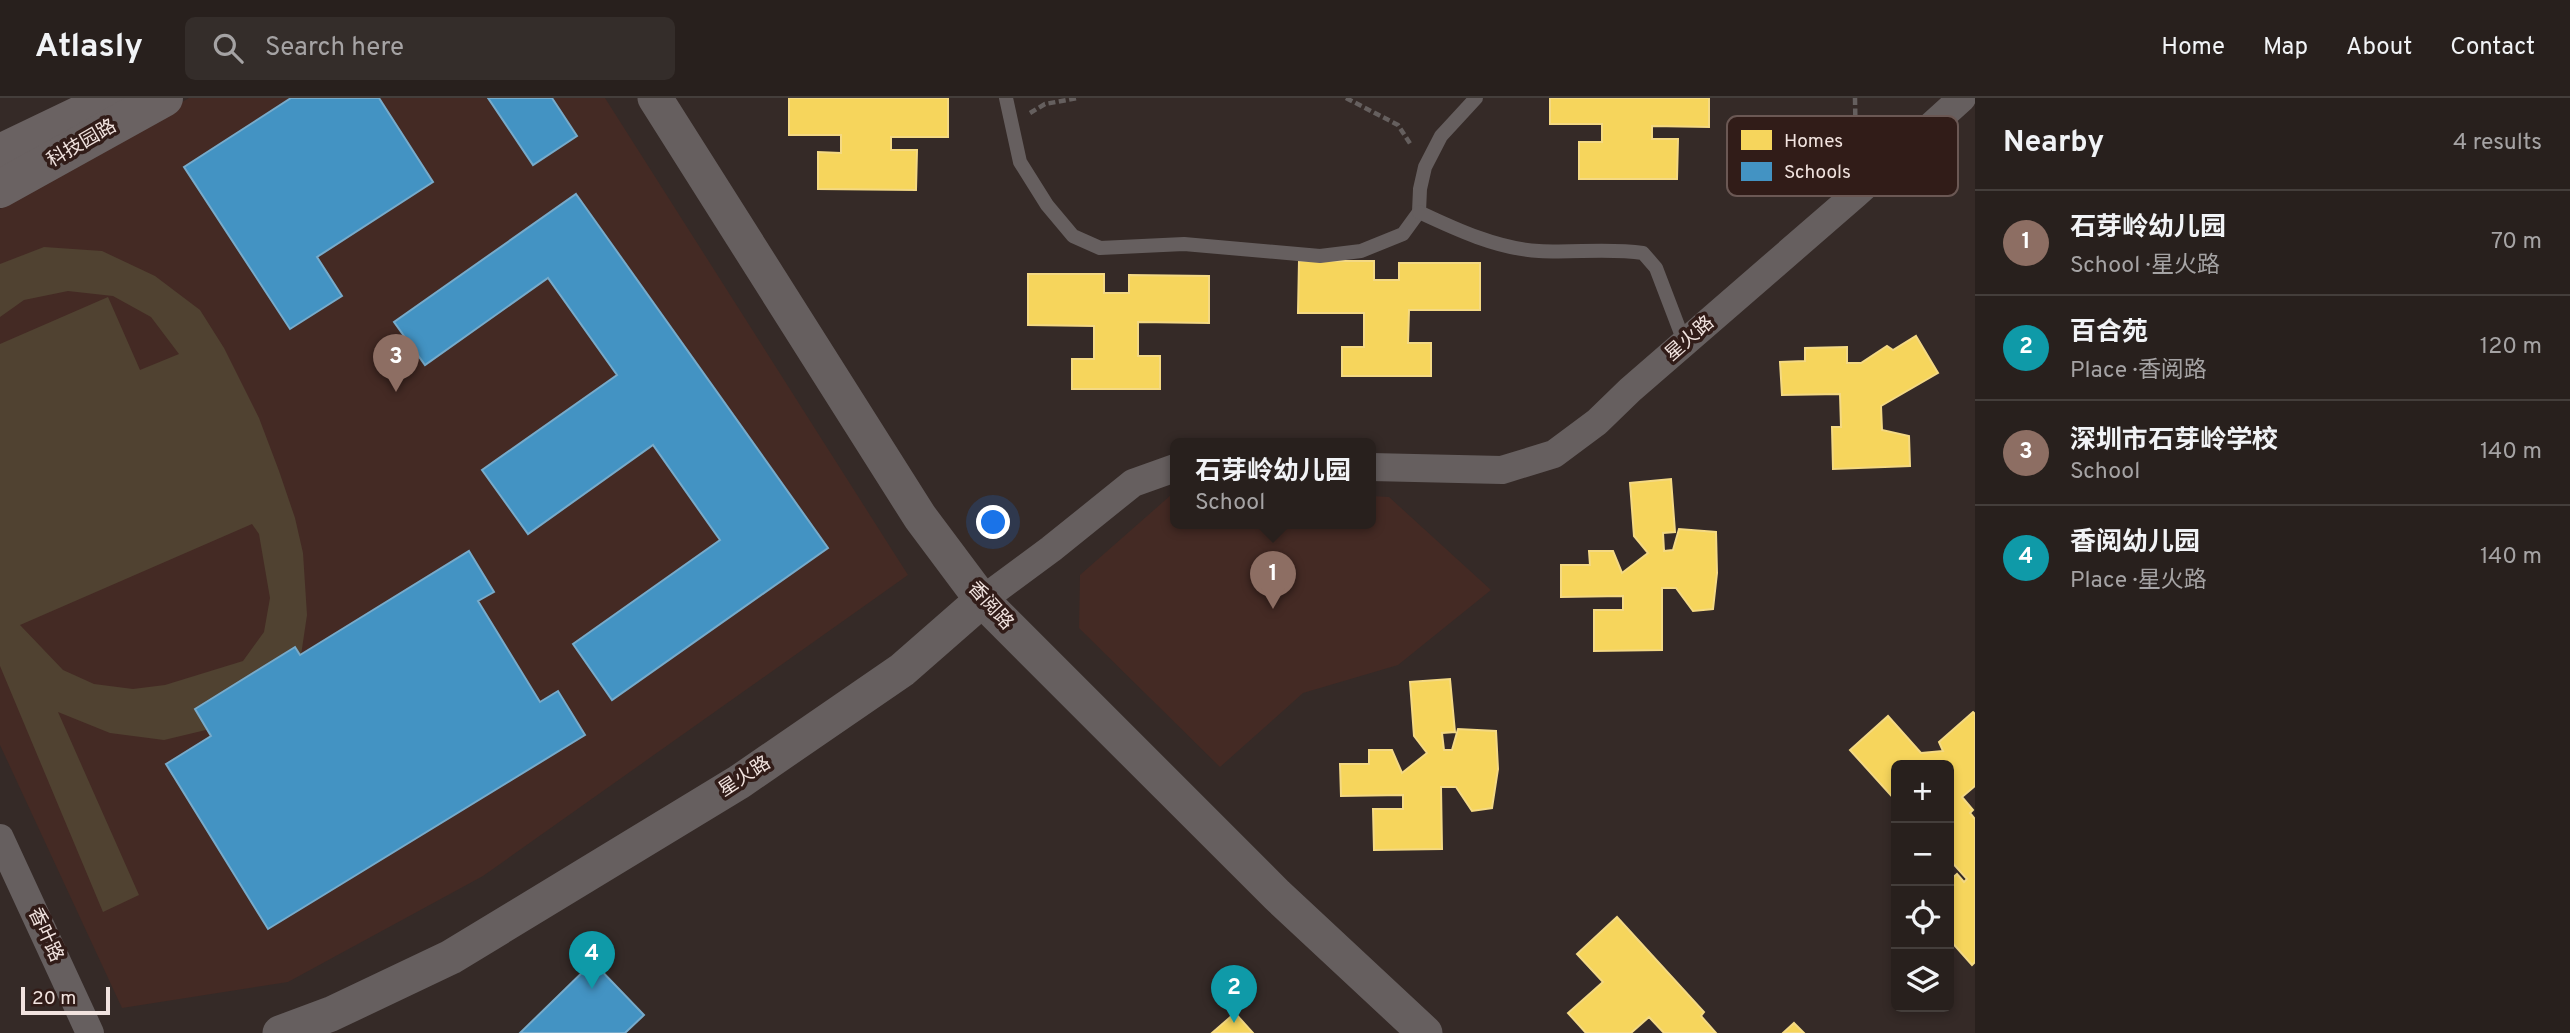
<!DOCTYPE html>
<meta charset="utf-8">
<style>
body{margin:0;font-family:Overpass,"Noto Sans SC",sans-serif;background:#342d2a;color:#f1f3f6}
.controls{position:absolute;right:21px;bottom:21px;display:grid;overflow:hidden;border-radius:10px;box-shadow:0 4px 10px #0003}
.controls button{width:63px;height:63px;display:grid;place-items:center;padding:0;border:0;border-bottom:2px solid #443e3b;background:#28201d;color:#f1f3f6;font:35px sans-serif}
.scale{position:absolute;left:21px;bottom:18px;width:89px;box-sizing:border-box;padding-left:7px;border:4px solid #f1e3df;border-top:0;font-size:19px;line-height:24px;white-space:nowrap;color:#f1e3df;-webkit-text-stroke:5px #311c18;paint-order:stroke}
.you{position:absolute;left:994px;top:425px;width:24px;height:24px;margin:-18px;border:5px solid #fff;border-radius:50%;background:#1a73e8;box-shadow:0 0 0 10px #1a73e833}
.badge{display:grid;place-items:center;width:46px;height:46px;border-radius:50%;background:#b45309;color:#fff;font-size:23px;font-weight:700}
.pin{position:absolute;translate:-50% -58px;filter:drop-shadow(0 2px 4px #0008)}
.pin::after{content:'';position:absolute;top:37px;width:24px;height:21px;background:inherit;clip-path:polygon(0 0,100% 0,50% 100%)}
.popup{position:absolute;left:1170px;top:340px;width:206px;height:91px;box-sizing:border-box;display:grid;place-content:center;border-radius:10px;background:#28201d;filter:drop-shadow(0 2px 5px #0005);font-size:23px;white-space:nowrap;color:#a5a3a4}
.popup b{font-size:26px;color:#f1f3f6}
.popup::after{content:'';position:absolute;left:50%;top:100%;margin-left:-14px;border:14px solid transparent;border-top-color:#28201d}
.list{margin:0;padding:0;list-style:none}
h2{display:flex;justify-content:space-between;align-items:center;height:91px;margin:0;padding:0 28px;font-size:30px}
h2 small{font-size:23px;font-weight:400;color:#a5a3a4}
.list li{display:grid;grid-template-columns:46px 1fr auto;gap:21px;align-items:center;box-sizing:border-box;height:105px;padding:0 28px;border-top:2px solid #443e3b}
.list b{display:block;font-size:26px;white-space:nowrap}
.list p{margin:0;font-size:23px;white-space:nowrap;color:#a5a3a4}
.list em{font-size:23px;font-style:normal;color:#a5a3a4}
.icon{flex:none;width:38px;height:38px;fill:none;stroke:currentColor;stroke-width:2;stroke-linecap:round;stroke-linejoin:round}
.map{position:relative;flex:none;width:1975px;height:935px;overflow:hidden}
header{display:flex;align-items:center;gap:42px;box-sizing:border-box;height:98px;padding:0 35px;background:#28201d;border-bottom:2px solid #443e3b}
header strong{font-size:33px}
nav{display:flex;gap:38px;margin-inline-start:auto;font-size:24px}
.search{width:490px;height:63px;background:#342d2a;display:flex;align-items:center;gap:18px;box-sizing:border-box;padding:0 24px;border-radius:10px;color:#a5a3a4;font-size:26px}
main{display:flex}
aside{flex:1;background:#28201d}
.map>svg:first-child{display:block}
</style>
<header>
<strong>Atlasly</strong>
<div class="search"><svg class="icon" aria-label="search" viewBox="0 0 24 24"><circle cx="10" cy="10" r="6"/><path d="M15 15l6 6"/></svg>Search here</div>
<nav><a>Home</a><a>Map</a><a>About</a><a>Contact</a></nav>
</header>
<main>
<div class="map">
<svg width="1975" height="935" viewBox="0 0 1975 935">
<rect width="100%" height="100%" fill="#352a27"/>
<g fill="#442a24">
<path d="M189 0H605L908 477 483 778 288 884 122 910 0 647V111Z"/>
<path d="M1175 396V425H1371V398L1389 399 1491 492 1398 567 1303 595 1220 669 1079 530 1080 477 1171 397Z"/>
</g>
<path fill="#504231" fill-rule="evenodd" d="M44 149 102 153 155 178 200 212 224 250 259 320 279 373 295 420 303 455 307 517 300 564 231 626 164 642 110 635 58 614 139 797 103 814 0 568V246L108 199 140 272 179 256 151 219 113 198 68 193 24 202 0 219V166ZM252 426 259 436 270 500 264 534 243 563 165 587 133 591 94 586 63 572 20 527Z"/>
<g fill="#f6d55c" stroke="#f4d983" stroke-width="2">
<path d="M789 0H948V39H891V52H917L916 92 818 91V54L841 55V37H789Z"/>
<path d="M1550 0H1709V29L1652 28V41H1678L1677 81H1579V44H1602V26H1550Z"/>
<path d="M1299 163H1374V182H1399V165H1480V212H1409L1408 245H1431V278H1342V249H1364V215H1298Z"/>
<path d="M1028 176H1104V195H1129V177L1209 178V225L1138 224V258H1160V291H1072V261H1094V228L1028 227Z"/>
<path d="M1916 238 1938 275 1881 308 1882 332 1909 338 1910 368 1833 371 1832 329H1841L1840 296 1782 297 1780 264 1805 263V250L1847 249V265H1861L1887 248 1893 252Z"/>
<path d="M1671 381 1675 434 1663 435 1664 453 1673 452 1679 431 1716 434 1717 475 1713 511 1693 513 1676 490H1662V552L1594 553V512H1623V498L1561 499V467H1590L1589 453H1613L1622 475 1648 455 1634 438 1630 385Z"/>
<path d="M1450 581 1455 634 1442 635 1444 652H1452L1458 631 1496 633 1498 671 1492 710 1472 713 1456 689H1441L1442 751 1374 752 1373 711H1403V697L1341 698 1340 666H1369V652H1392L1402 675 1427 655 1414 638 1410 584Z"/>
<path d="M1973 614 1975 616V688L1962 699 1973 712 1970 715 1975 721V864L1972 867 1949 841V783L1957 776 1964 784 1967 781 1949 761V667H1896V703L1850 652 1888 618 1921 655 1943 653 1939 644Z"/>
<path d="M1617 819 1704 914 1701 918 1716 935H1664L1649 919 1631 935H1586L1568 915 1603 884 1577 856Z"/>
<path d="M1235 915 1253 935H1212Z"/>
<path d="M1794 925 1804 935H1783Z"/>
</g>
<g fill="#4393c3" stroke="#77abcb" stroke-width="2">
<path d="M291 0H379L433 84 317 159 342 198 290 231 184 69Z"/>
<path d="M488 0H552L577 38 533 67Z"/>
<path d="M576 96 828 450 612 602 573 546 720 442 653 347 528 436 482 372 617 277 548 180 425 267 394 224Z"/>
<path d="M469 453 494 494 478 503 540 604 558 593 585 637 268 831 166 666 211 638 195 611 295 549 300 557Z"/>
<path d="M593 864 644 917 625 935H520Z"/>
</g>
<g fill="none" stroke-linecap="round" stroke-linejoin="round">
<g stroke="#655f5e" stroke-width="4.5" stroke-dasharray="7 3.5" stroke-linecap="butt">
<path d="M1346 0 1398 27 1411 47"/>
<path d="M1855 0 1856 57"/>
<path d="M1030 15 1045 6 1078 0"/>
</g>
<g stroke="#665f5f" stroke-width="14">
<path d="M1006 0 1020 64 1047 107 1073 138 1100 150 1184 146 1320 158 1361 153 1403 136 1419 114 1420 91 1425 69 1441 38 1476 0"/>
<path d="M1419 114C1455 131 1498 151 1539 153 1574 155 1608 150 1643 155L1656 170 1685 246"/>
</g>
<g stroke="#665f5f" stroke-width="28">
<path d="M1371 369 1502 372 1554 356 1597 324 1630 292 1856 96 1962 0"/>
<path d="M982 502 1051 451 1133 385 1175 370"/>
<path d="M0 740 90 935"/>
</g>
<g stroke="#665f5f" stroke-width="35">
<path d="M655 0 920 419 982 502 1277 797 1425 935"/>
<path d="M280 935 331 916 451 859 739 684 902 572 982 502"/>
</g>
<g stroke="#6a6262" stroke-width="38">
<path d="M0 55 115 0"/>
<path d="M0 91 164 0"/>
</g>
</g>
<g text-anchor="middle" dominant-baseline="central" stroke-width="7" stroke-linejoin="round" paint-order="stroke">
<g font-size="19" fill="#f1e3df" stroke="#311c18">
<text transform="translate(82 46) rotate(-30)">科技园路</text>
<text transform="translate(1690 241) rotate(-41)">星火路</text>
<text transform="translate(990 508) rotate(48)">香阅路</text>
<text transform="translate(745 679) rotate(-33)">星火路</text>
<text transform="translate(45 837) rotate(65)">香叶路</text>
</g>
</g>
<rect x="1727" y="18" width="231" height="80" rx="10" fill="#311c18" stroke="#6b5854" stroke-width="2"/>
<rect x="1741" y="32" width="31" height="20" fill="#f6d55c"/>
<rect x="1741" y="64" width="31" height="19" fill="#4393c3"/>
<g font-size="19" fill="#f1e3df">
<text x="1784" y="49">Homes</text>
<text x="1784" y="80">Schools</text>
</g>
</svg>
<div class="controls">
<button>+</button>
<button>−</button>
<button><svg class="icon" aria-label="locate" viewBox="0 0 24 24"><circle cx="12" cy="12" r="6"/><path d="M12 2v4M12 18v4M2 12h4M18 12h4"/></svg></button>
<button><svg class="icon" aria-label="layers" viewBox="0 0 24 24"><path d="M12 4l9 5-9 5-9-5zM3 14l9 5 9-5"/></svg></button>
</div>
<div class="scale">20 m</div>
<div class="you"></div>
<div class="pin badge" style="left:1273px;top:511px;background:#8d6e63">1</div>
<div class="popup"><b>石芽岭幼儿园</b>School</div>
<div class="pin badge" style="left:1234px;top:925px;background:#0f9aa8">2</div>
<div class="pin badge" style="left:396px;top:294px;background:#8d6e63">3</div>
<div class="pin badge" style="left:592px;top:891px;background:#0f9aa8">4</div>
</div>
<aside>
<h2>Nearby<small>4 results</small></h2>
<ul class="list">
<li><span class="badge" style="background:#8d6e63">1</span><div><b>石芽岭幼儿园</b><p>School · 星火路</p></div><em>70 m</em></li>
<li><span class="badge" style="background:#0f9aa8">2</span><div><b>百合苑</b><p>Place · 香阅路</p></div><em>120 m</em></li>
<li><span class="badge" style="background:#8d6e63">3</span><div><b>深圳市石芽岭学校</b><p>School</p></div><em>140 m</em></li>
<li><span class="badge" style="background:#0f9aa8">4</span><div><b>香阅幼儿园</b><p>Place · 星火路</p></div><em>140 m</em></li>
</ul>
</aside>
</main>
